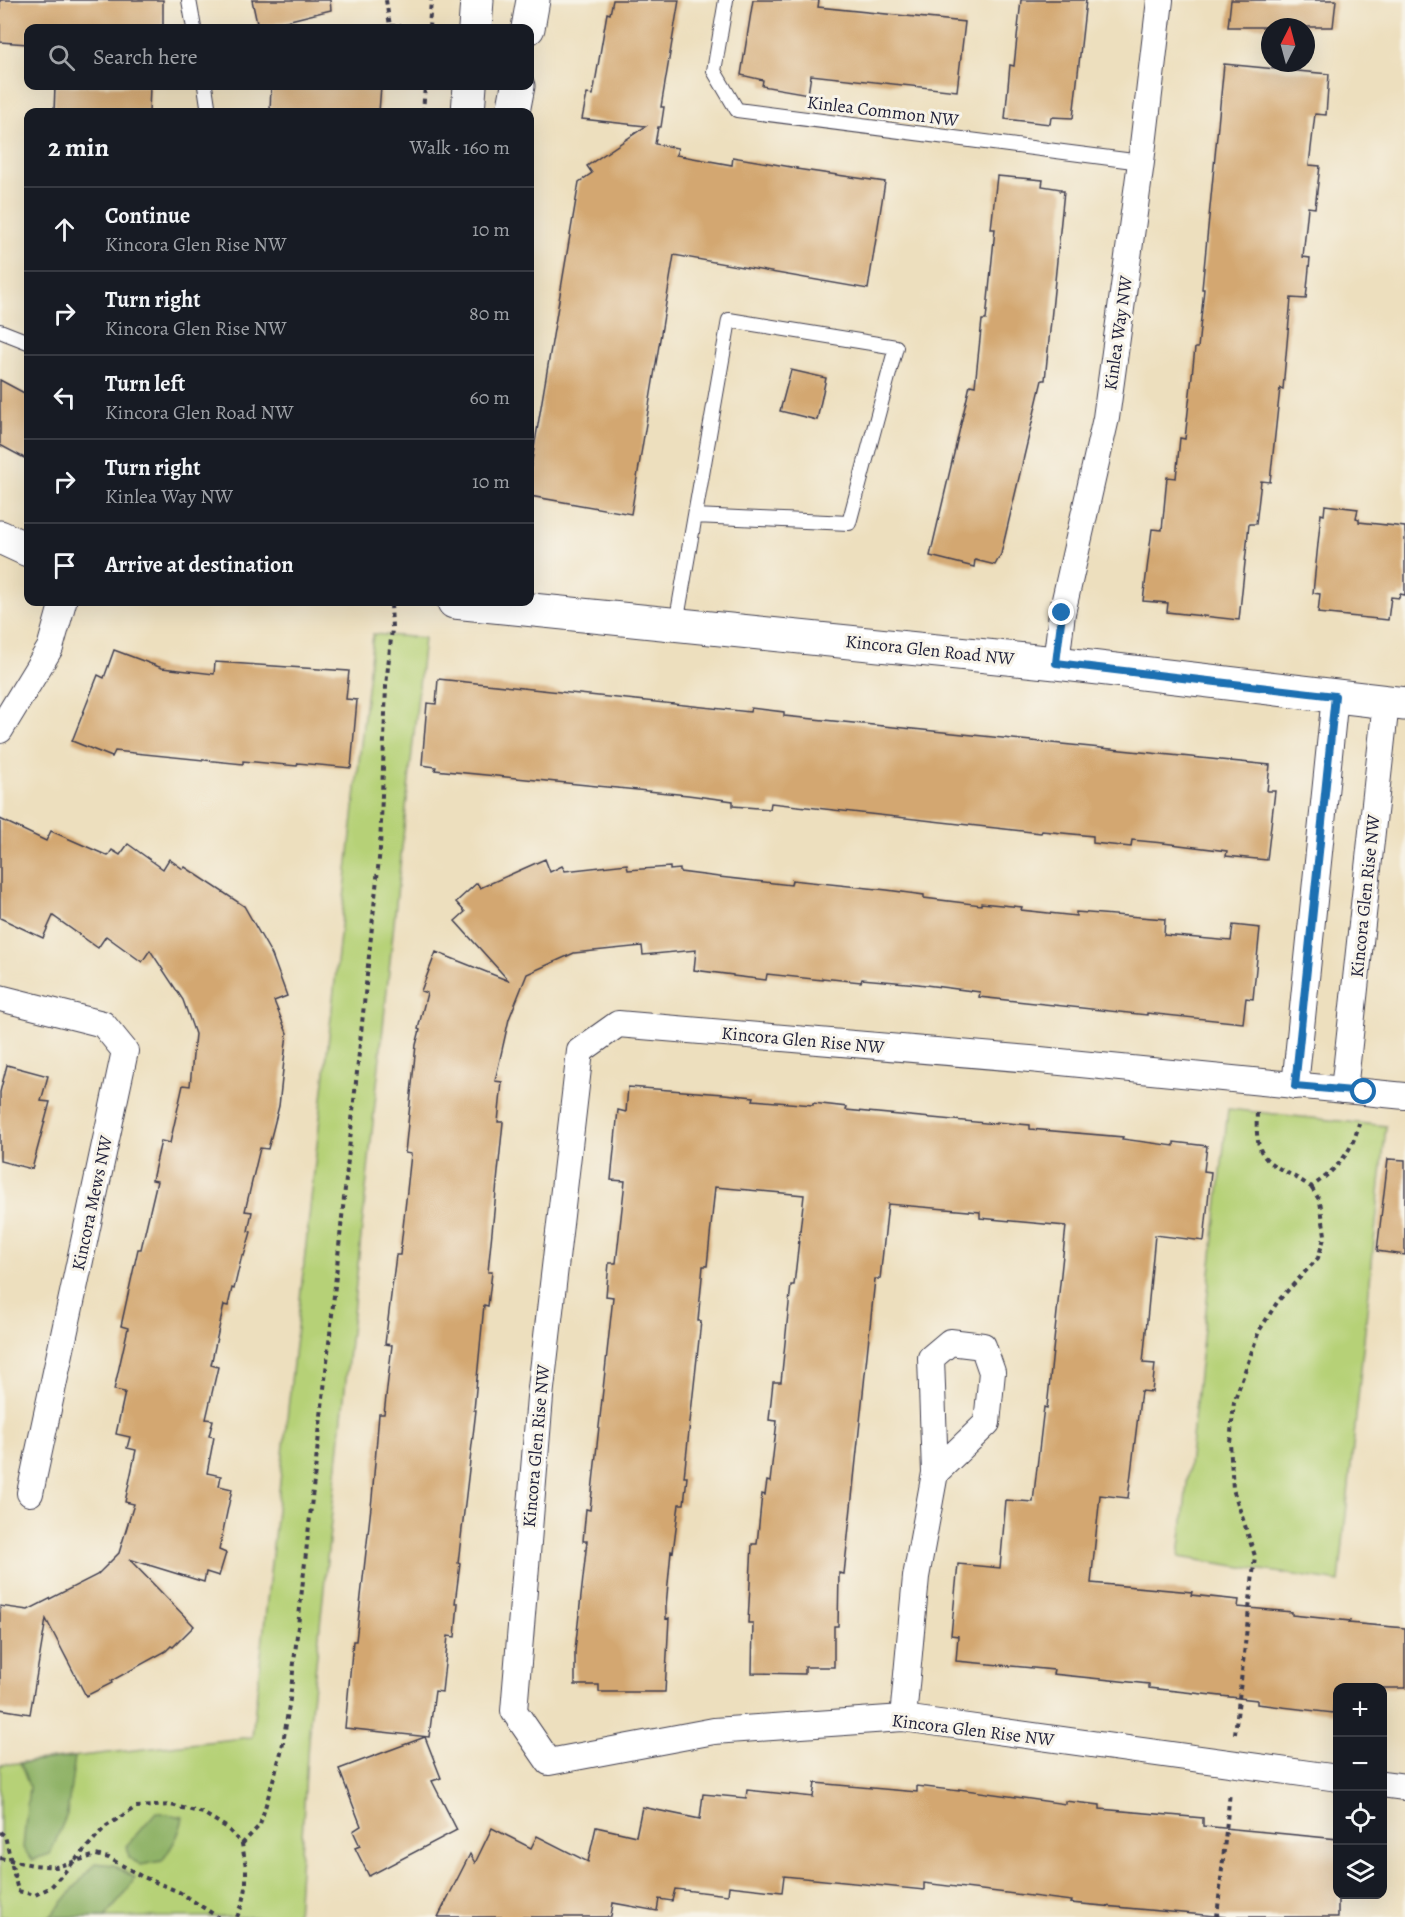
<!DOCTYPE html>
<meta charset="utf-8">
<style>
body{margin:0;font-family:Alegreya,serif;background:#20242c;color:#f1f3f6}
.controls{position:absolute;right:18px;bottom:18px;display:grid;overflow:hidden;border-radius:12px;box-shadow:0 6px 24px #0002}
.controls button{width:54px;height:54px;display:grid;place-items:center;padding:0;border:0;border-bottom:2px solid #363941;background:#171b24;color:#f1f3f6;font:30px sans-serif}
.compass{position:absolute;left:1261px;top:18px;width:54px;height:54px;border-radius:50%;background:#171b24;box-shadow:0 6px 24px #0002;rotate:6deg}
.stop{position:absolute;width:18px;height:18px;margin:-14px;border:4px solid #1f6fb2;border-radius:50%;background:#fff}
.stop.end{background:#1f6fb2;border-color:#fff;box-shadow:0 2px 6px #0008}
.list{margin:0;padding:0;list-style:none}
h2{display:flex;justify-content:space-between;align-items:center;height:78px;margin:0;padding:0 24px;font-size:26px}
h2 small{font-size:20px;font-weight:400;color:#9ea1a6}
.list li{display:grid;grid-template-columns:39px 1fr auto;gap:18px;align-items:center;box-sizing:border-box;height:84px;padding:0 24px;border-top:2px solid #363941}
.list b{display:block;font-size:22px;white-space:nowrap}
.list p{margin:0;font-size:20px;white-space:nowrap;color:#9ea1a6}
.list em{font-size:20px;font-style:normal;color:#9ea1a6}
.icon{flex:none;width:33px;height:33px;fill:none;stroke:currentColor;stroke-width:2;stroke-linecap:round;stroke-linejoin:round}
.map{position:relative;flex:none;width:1405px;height:1917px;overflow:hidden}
.search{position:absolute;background:#171b24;box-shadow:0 6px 24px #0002;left:24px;top:24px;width:510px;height:66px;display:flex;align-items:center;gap:15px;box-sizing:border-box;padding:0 21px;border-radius:12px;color:#9ea1a6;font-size:22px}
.panel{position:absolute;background:#171b24;box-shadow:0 6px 24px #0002;left:24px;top:108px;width:510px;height:498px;border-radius:12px}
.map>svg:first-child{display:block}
</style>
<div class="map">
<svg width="1405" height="1917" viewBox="0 0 1405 1917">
<rect width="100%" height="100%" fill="#f7f3e8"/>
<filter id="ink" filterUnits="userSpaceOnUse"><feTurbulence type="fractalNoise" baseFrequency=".0167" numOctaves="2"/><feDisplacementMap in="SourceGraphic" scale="12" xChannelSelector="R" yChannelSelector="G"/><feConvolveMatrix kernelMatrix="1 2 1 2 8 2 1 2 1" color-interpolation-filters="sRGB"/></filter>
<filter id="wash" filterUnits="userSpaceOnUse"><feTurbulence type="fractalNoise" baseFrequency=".008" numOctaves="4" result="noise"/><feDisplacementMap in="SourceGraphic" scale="24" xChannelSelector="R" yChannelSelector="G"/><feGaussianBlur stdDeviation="1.35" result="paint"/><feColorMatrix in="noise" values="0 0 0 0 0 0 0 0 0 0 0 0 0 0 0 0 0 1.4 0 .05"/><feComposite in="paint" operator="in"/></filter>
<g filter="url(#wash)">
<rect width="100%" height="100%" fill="#eddfbe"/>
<g fill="#b6d177" stroke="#6c7a59" stroke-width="1.5">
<path d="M373 634 424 638 308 1740 297 1917H0V1765L252 1737Z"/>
<path d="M1228 1109 1386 1126 1339 1582 1179 1557Z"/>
</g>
<g fill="#90b368" stroke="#596a52" stroke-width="1.5">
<path d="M75 1757 67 1814 50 1854 32 1860 23 1848 29 1786 20 1763Z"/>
<path d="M156 1812 183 1817C180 1834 172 1847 162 1861L141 1865 129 1858 127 1845Z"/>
<path d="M95 1863 114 1865 135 1878 124 1895 105 1917H50Z"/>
</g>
<g id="blocks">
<g fill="#d3a771">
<path d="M0 0H163V28H28V44L0 42Z"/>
<path d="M252 0H330L331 10 258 28Z"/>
<path d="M613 0H679L661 107H664L661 127H658L655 144 678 148 676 155 732 165 733 157 797 168 796 169 885 182 868 289 674 255 631 514 530 496V472L579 182 592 173 587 166 646 126 582 119 587 94 593 95 607 13 610 14Z"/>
<path d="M753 0H819L818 7 965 22 957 91 811 75 808 94 762 86 763 80 741 75Z"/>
<path d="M1021 0H1086L1073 118 1051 117 1050 124 1005 119 1010 65 1014 66Z"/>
<path d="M1231 0H1336L1333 27H1228Z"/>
<path d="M1224 64 1329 74 1326 115 1315 114 1309 165 1320 166 1315 208 1308 207 1303 257 1310 258 1306 299 1291 298 1283 389 1280 388 1270 482 1261 481 1256 524H1249L1239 620 1167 612 1168 603 1143 601 1152 529 1162 530 1167 477 1176 478 1180 438 1185 439 1195 348H1198L1204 289H1202Z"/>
<path d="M55 86H150L149 112H54Z"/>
<path d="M271 86H381L379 112H270Z"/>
<path d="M997 176 1043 180 1042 186 1061 189 1060 191H1064L1045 380H1042L1001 554 995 565 975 560 974 567 930 556 970 385 975 386 982 320H986L995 229H991Z"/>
<path d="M791 370 826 378 817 420 780 411Z"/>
<path d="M0 380 28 395V460L0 445Z"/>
<path d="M1325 505 1358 509 1356 518 1359 519V522L1405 527V595L1400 594 1399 598 1391 597 1388 620 1318 613 1320 594 1313 593 1321 514 1324 515Z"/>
<path d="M114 650 162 668 214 674 215 662 349 671 346 699 357 700 351 768 298 763 297 766 243 761V764L115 751 112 757 72 741 98 675 104 678Z"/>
<path d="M438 679 750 712 751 708 784 712V716L1270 765 1267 791H1275L1267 860 1226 856 1227 851 1163 843 1132 840 1131 847 1093 843V836L1042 831 1041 833 771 803 770 809 733 806V801L688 795 435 770 436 767 422 765 427 703 436 704Z"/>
<path d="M0 819 46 841 51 831 108 856 112 850 120 855 128 844 163 869 169 859 183 869 185 867 244 906 272 955 287 996 274 1001 287 1033 279 1106 268 1149 260 1148 245 1211 252 1212 248 1231 251 1232 244 1256 242 1255 234 1289 232 1288 228 1306 224 1305 211 1365 218 1367 206 1419 213 1420 209 1436 214 1437 207 1473 221 1476 219 1486 232 1489 219 1550 226 1553 219 1576 206 1572 204 1582 129 1559 194 1626 173 1647 171 1646 166 1651 111 1681 112 1683 86 1696 46 1619 30 1714 0 1709V1606L28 1610 97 1575 119 1553 134 1504 125 1502 136 1450 127 1448 130 1437 116 1434 125 1392 114 1390 128 1328 121 1326 138 1249H141L157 1181 152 1180 161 1141 170 1143 183 1085 190 1086 195 1034 183 1000 150 950 142 962 106 936 98 948 53 916 43 938 0 918Z"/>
<path d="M545 859 550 872 562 866 565 871 627 864 628 870 670 867V870L680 869V872L719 877 791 885 792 880 887 890 924 895V898L981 905V903L1022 907 1021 910 1076 916V912L1165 919 1164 935 1231 941 1233 925 1260 928 1253 999 1246 998 1243 1023 1147 1013V1015L979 997 980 992 918 984 862 979 861 982 822 978V980L767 974 766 980 733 976V975L694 970 696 950 643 955 642 946 574 953 527 974 509 1019 495 1081 502 1082 498 1122H503L488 1272H492L488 1306 484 1305 474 1410H476L458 1563 460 1564 455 1603H458L455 1637 448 1636 442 1692 435 1691 429 1737 345 1728 353 1641H356L372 1498 379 1414H384L392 1345 385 1344 396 1255H400L411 1154 405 1153 416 1045 420 1030 418 1029 427 993 421 991 436 952 509 981 455 921 465 912 456 902 477 883 480 888Z"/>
<path d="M7 1065 48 1076 41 1101 50 1102 32 1169 0 1161V1092Z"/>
<path d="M628 1087 724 1094 754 1097 753 1100 813 1105V1103L847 1107 846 1110 996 1124V1122L1030 1125V1129L1123 1137 1122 1139 1174 1146V1142L1207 1146 1204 1171 1211 1172 1204 1241 1155 1235 1143 1363 1155 1364 1152 1392 1141 1391 1128 1498 1100 1495 1091 1583 1192 1592 1191 1595 1239 1600 1238 1607 1292 1612V1615L1350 1621 1349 1623 1405 1628V1688H1335L1333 1713 1257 1704V1700L1149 1688V1684L1053 1674 1054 1670 956 1661 958 1636 951 1635 958 1564 1000 1568 1006 1500 1033 1502 1044 1407 1047 1408 1066 1226 980 1218V1212L888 1204 880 1279H875L844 1574 839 1573 838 1626H834V1667H805V1674L752 1673 753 1623H748L752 1544H757L762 1494 765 1495 767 1481 770 1482 777 1421 769 1420 773 1382H781L790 1294 791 1285H794L804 1195 715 1187 707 1266H703L698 1321H701L684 1477H687L684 1504H679L673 1552 671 1551 666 1606V1619L669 1618 665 1692H599V1685H575V1651L587 1541H583L586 1509 590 1510 613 1297 606 1296 609 1263H616L625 1181 611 1180 618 1110 626 1112Z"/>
<path d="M1388 1159 1405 1160V1255L1377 1251Z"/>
<path d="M425 1737 441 1778 432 1781 457 1830 369 1876 355 1848 360 1846 353 1831 361 1826 339 1769Z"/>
<path d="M815 1783 917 1792V1786L959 1791V1789L1065 1804V1801L1100 1805V1809L1203 1818V1826L1338 1839V1917H1227L1071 1903 1072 1901 924 1883V1890L784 1876 782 1892 729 1886 728 1895 675 1889 672 1901 659 1899 657 1911 613 1903 611 1917H438L470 1854 475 1863 492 1828 531 1848 537 1836 588 1862 596 1827 636 1836 642 1807 700 1819 703 1794 746 1798 747 1790 813 1797Z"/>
</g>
</g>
</g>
<g filter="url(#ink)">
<use href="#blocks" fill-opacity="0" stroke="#403e4f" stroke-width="1.5"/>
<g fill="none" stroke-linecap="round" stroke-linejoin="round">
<g stroke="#403e4f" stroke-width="16">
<g id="lane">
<path d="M189 0 194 28"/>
<path d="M726 0 714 71 737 110 1141 162"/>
<path d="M205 86 209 112"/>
<path d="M0 331 28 342"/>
<path d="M676 624 729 320 896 347 849 523 695 516"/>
</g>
</g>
<g stroke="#403e4f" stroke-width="28">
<g id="street">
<path d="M1056 663 1062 613 1106 418 1141 162 1160 0"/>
<path d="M0 730 50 648 63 602"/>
<path d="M0 998 103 1024 125 1051 30 1493"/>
<path d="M1295 1086 1335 696"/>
<path d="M1344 1090 1386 702"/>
<path d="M903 1718 916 1577 935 1473 931 1358 950 1342 983 1346 992 1372 987 1423 935 1473"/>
<path d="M1338 1778 903 1718 714 1731 549 1762 514 1711 540 1397 580 1051 618 1024 1030 1059 1405 1096"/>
<path d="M1382 1784 1405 1787"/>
</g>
</g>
<g stroke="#403e4f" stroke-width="35">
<g id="secondary">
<path d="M475 28 477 0"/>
<path d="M528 28 533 0"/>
<path d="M468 112 470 86"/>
<path d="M513 112 518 86"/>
<path d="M0 537 28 550"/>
<path d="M454 602 1056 663 1405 704"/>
</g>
</g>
<g stroke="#403e4f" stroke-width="4" stroke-dasharray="4.5 4.5" stroke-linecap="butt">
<path d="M386 0 390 26H418"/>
<path d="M429 28 431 0"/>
<path d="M423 112 425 86"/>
<path d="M1257 1113C1254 1169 1272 1160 1311 1187 1335 1171 1353 1152 1359 1123"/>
<path d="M1235 1734 1255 1556 1233 1489 1230 1443 1234 1402 1259 1331 1278 1301 1318 1258 1325 1235 1320 1201 1311 1187"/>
<path d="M0 1832 5 1836 18 1891 35 1895 51 1887 105 1827 136 1807 171 1805 203 1813 226 1827 242 1844 246 1867V1888L243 1903 237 1917"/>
<path d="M242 1844 260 1825 282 1749 290 1699 330 1334 380 849 386 686 392 629 391 602"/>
<path d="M0 1858 33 1865 56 1867 96 1855 109 1858 141 1876 179 1892 218 1917"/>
<path d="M1217 1917 1230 1792"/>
</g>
<use href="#lane" stroke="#fff" stroke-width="14"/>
<use href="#street" stroke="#fff" stroke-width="26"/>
<use href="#secondary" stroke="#fff" stroke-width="33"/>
</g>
</g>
<g fill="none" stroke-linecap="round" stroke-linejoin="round" filter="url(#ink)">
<path stroke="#1f6fb2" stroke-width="8" d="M1062 613 1056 663 1335 696 1295 1086 1364 1092"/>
</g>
<g text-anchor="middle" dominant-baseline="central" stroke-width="6" stroke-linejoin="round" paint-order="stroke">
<g font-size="18" fill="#22223b" stroke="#f7f3e8">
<text transform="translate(883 111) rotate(7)">Kinlea Common NW</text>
<text transform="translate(1118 333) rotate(-82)">Kinlea Way NW</text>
<text transform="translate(930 650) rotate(6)">Kincora Glen Road NW</text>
<text transform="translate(1365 896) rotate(-84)">Kincora Glen Rise NW</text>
<text transform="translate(803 1040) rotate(5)">Kincora Glen Rise NW</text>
<text transform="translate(92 1203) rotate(-78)">Kincora Mews NW</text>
<text transform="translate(536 1446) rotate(-85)">Kincora Glen Rise NW</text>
<text transform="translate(973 1730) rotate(7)">Kincora Glen Rise NW</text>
</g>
</g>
</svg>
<div class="controls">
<button>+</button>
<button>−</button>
<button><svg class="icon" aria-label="locate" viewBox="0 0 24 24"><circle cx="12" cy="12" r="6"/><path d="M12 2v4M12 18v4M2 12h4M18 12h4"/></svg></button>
<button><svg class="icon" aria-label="layers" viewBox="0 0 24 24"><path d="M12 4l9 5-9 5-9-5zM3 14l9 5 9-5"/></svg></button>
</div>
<svg class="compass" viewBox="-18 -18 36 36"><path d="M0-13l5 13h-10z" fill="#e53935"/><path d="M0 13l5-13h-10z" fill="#9ea1a6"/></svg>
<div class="stop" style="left:1364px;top:1092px"></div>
<div class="stop end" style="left:1062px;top:613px"></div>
<div class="search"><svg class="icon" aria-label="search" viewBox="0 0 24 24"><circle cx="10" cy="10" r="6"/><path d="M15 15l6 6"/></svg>Search here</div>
<section class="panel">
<h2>2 min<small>Walk · 160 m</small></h2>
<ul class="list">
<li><svg class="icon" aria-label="ahead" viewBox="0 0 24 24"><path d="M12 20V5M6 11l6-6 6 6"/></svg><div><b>Continue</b><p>Kincora Glen Rise NW</p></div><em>10 m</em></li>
<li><svg class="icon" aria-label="right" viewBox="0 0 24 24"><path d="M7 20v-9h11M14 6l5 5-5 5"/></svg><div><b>Turn right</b><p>Kincora Glen Rise NW</p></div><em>80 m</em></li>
<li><svg class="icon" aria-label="left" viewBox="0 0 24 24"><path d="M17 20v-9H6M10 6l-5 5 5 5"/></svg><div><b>Turn left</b><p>Kincora Glen Road NW</p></div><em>60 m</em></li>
<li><svg class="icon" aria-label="right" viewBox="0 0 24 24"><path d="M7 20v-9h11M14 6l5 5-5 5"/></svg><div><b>Turn right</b><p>Kinlea Way NW</p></div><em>10 m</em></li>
<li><svg class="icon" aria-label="arrive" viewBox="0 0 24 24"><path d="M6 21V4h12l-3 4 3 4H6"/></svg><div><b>Arrive at destination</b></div></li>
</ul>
</section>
</div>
